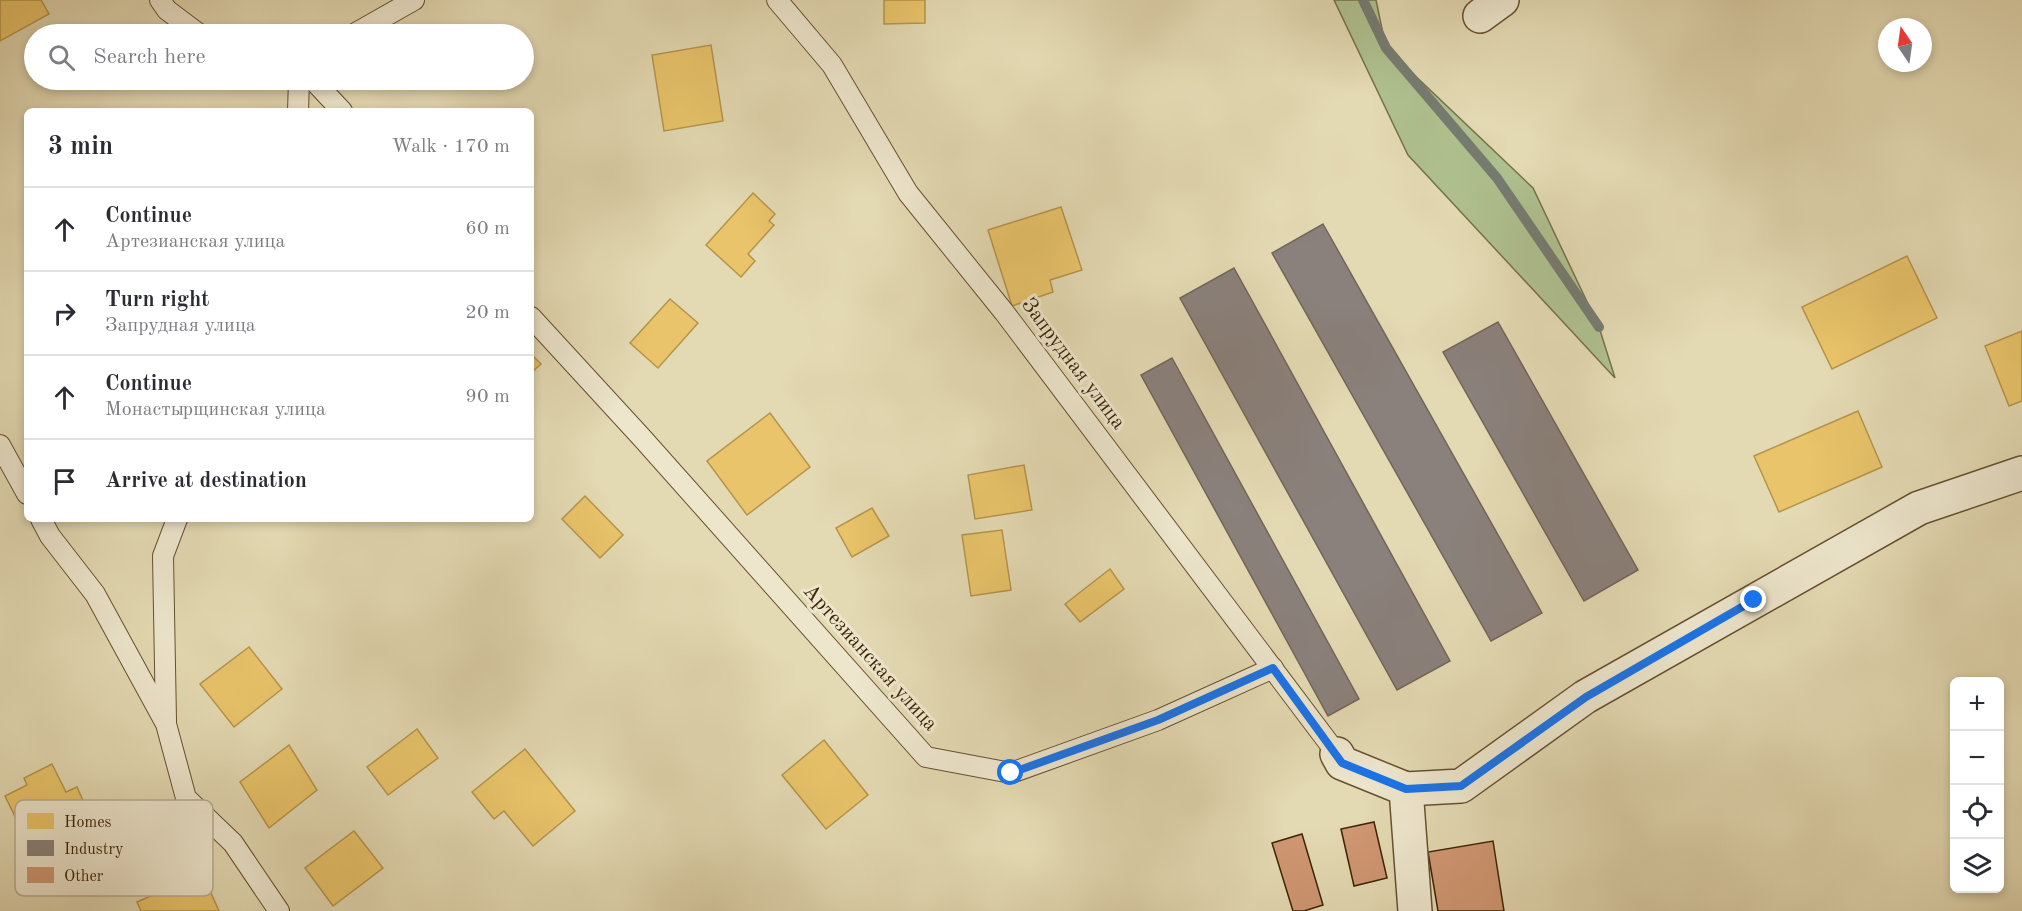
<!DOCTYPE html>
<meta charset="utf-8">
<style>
body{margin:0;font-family:"Old Standard TT",serif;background:#f7f7f7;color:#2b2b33}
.controls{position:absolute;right:18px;bottom:18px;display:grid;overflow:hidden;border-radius:9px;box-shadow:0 3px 9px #0003}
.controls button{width:54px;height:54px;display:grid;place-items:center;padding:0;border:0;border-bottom:2px solid #e1e1e2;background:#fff;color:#2b2b33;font:30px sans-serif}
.compass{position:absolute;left:1878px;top:18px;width:54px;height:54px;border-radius:50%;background:#fff;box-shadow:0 3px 9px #0003;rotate:347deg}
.stop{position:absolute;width:18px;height:18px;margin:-14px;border:4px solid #1a73e8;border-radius:50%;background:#fff}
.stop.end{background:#1a73e8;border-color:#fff;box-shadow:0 2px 6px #0008}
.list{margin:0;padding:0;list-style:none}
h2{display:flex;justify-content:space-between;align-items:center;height:78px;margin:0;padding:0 24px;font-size:26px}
h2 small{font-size:20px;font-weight:400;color:#7c7c81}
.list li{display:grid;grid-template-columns:39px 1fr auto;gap:18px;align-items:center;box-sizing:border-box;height:84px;padding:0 24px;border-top:2px solid #e1e1e2}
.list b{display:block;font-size:22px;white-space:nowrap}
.list p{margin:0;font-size:20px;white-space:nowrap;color:#7c7c81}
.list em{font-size:20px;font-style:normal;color:#7c7c81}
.icon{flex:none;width:33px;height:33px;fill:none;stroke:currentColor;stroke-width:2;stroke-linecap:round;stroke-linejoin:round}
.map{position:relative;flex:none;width:2022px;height:911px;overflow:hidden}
.search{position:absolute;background:#fff;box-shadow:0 3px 9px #0003;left:24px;top:24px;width:510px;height:66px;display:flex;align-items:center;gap:15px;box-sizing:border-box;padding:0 21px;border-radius:33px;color:#7c7c81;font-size:22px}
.panel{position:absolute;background:#fff;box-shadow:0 3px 9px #0003;left:24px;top:108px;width:510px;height:414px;border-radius:9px}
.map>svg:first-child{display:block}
</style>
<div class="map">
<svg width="2022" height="911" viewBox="0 0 2022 911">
<rect width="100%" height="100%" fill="#e3d9b2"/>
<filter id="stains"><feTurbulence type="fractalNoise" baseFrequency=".00333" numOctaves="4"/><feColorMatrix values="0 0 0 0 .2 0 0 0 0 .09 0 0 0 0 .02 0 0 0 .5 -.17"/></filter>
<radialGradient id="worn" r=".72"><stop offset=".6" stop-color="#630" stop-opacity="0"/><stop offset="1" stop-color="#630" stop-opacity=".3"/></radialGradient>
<path fill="#afc08f" stroke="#76724a" stroke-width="1.5" d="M1334 0H1376L1386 48 1533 188 1599 327 1615 378 1408 155Z"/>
<g fill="#e9c46a" stroke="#b5944b" stroke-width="1.5">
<path d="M0 0H41L49 14 0 41Z"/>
<path d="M884 0H925V23L884 24Z"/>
<path d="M711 45 723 121 664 131 652 55Z"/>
<path d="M753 193 775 214 769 221 774 225 748 254 755 261 741 277 706 245Z"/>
<path d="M1061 207 1082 270 1050 280 1053 292 1012 306 988 230Z"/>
<path d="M1907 256 1937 318 1832 369 1802 307Z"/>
<path d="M670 299 698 323 658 368 630 343Z"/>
<path d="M2022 331V401L2009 406 1985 346Z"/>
<path d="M531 354 541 364 531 373Z"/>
<path d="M1858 411 1882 467 1779 512 1754 456Z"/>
<path d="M770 413 810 467 747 515 707 461Z"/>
<path d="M1024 465 1032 510 975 519 968 475Z"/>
<path d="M585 496 623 535 600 558 562 519Z"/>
<path d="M872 508 889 536 852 557 836 528Z"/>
<path d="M1002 530 1011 590 971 596 962 535Z"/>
<path d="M1110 569 1124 589 1080 622 1065 604Z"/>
<path d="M249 647 282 689 234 727 200 684Z"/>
<path d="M417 729 438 758 388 795 367 767Z"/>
<path d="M824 740 868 795 826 829 782 775Z"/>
<path d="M289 745 317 790 269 828 240 782Z"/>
<path d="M525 749 575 811 533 846 504 811 494 819 472 792Z"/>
<path d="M52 764 66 792 77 787 99 837 39 865 5 796 27 785 24 778Z"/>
<path d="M354 831 383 868 333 906 305 868Z"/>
<path d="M202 873 219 911H141L137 902Z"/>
</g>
<g fill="#8a817c" stroke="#736558" stroke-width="1.5">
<path d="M1323 224 1542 613 1491 641 1272 253Z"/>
<path d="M1234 268 1450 661 1397 690 1180 298Z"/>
<path d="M1498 322 1638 570 1584 601 1443 352Z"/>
<path d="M1172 358 1359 699 1328 716 1141 375Z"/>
</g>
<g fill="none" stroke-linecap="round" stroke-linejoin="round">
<path stroke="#767c71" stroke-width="10" d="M1363 0 1386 48 1497 178 1599 327"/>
</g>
<g fill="#cf9772" stroke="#3c2404" stroke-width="1.5">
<path d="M1374 822 1387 878 1354 886 1341 829Z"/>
<path d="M1302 834 1323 905 1304 911H1293L1272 843Z"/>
<path d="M1493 841 1504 911H1438L1428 852Z"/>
</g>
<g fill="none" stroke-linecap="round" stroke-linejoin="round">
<g stroke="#665130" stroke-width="22">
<g id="lane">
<path d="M160 0 167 10 199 34"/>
<path d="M777 0 832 65 908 193 1004 312 1337 754"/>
<path d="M354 34 414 0"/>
<path d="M313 80 342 111"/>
<path d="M298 111 299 80"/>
<path d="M531 317 643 439 926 757 1011 773 1158 720 1273 668"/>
<path d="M0 445 27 494"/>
<path d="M41 519 50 536 95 594 166 724 186 798 233 843 279 911"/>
<path d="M166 721 163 556 177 519"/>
</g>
</g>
<g stroke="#665130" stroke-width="36">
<g id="street">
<path d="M1480 16 1502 0"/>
<path d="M1337 754 1342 763 1406 789 1461 786 1585 697 1919 508 2022 473"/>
<path d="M1406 789 1415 911"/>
</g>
</g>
<use href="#lane" stroke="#ede6cd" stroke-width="20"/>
<use href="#street" stroke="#ede6cd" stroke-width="33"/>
</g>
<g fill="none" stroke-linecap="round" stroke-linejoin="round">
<path stroke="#1a73e8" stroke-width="8" d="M1011 773 1158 720 1273 668 1342 763 1406 789 1461 786 1586 697 1754 600"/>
</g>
<g text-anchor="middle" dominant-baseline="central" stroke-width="6" stroke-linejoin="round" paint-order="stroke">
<g font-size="21" fill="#3c2404" stroke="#ede6cd">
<text transform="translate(1073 364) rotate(53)">Запрудная улица</text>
<text transform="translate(870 658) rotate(48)">Артезианская улица</text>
</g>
</g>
<rect x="15" y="800" width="198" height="96" rx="9" fill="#ede6cd" stroke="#b8ac91" stroke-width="1.5"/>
<rect x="27" y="813" width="27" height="16" fill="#e9c46a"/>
<rect x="27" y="840" width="27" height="16" fill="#8a817c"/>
<rect x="27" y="867" width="27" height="16" fill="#cf9772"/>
<g font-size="16" fill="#3c2404">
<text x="64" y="827">Homes</text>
<text x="64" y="854">Industry</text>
<text x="64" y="881">Other</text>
</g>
<rect width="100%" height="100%" filter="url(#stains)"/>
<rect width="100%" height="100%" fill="url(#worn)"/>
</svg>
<div class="controls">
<button>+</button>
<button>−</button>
<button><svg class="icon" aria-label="locate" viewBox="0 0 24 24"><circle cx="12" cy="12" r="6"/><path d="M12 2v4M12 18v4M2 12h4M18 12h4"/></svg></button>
<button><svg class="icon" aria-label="layers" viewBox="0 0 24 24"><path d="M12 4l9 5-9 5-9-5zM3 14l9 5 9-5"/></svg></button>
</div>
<svg class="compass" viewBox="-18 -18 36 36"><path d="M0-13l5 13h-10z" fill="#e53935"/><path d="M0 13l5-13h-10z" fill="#7c7c81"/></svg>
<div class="stop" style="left:1011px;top:773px"></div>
<div class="stop end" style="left:1754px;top:600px"></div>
<div class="search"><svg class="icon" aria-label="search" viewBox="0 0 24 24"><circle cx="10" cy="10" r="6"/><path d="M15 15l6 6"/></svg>Search here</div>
<section class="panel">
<h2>3 min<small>Walk · 170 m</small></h2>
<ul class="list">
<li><svg class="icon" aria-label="ahead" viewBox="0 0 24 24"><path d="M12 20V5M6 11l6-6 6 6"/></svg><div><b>Continue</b><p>Артезианская улица</p></div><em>60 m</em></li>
<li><svg class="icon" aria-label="right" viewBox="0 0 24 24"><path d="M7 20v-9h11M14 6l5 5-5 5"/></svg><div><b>Turn right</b><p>Запрудная улица</p></div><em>20 m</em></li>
<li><svg class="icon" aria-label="ahead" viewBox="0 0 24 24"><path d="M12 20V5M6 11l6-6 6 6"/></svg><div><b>Continue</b><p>Монастырщинская улица</p></div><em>90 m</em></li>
<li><svg class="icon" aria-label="arrive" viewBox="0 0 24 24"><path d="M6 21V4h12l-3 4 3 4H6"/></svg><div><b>Arrive at destination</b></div></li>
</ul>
</section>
</div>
